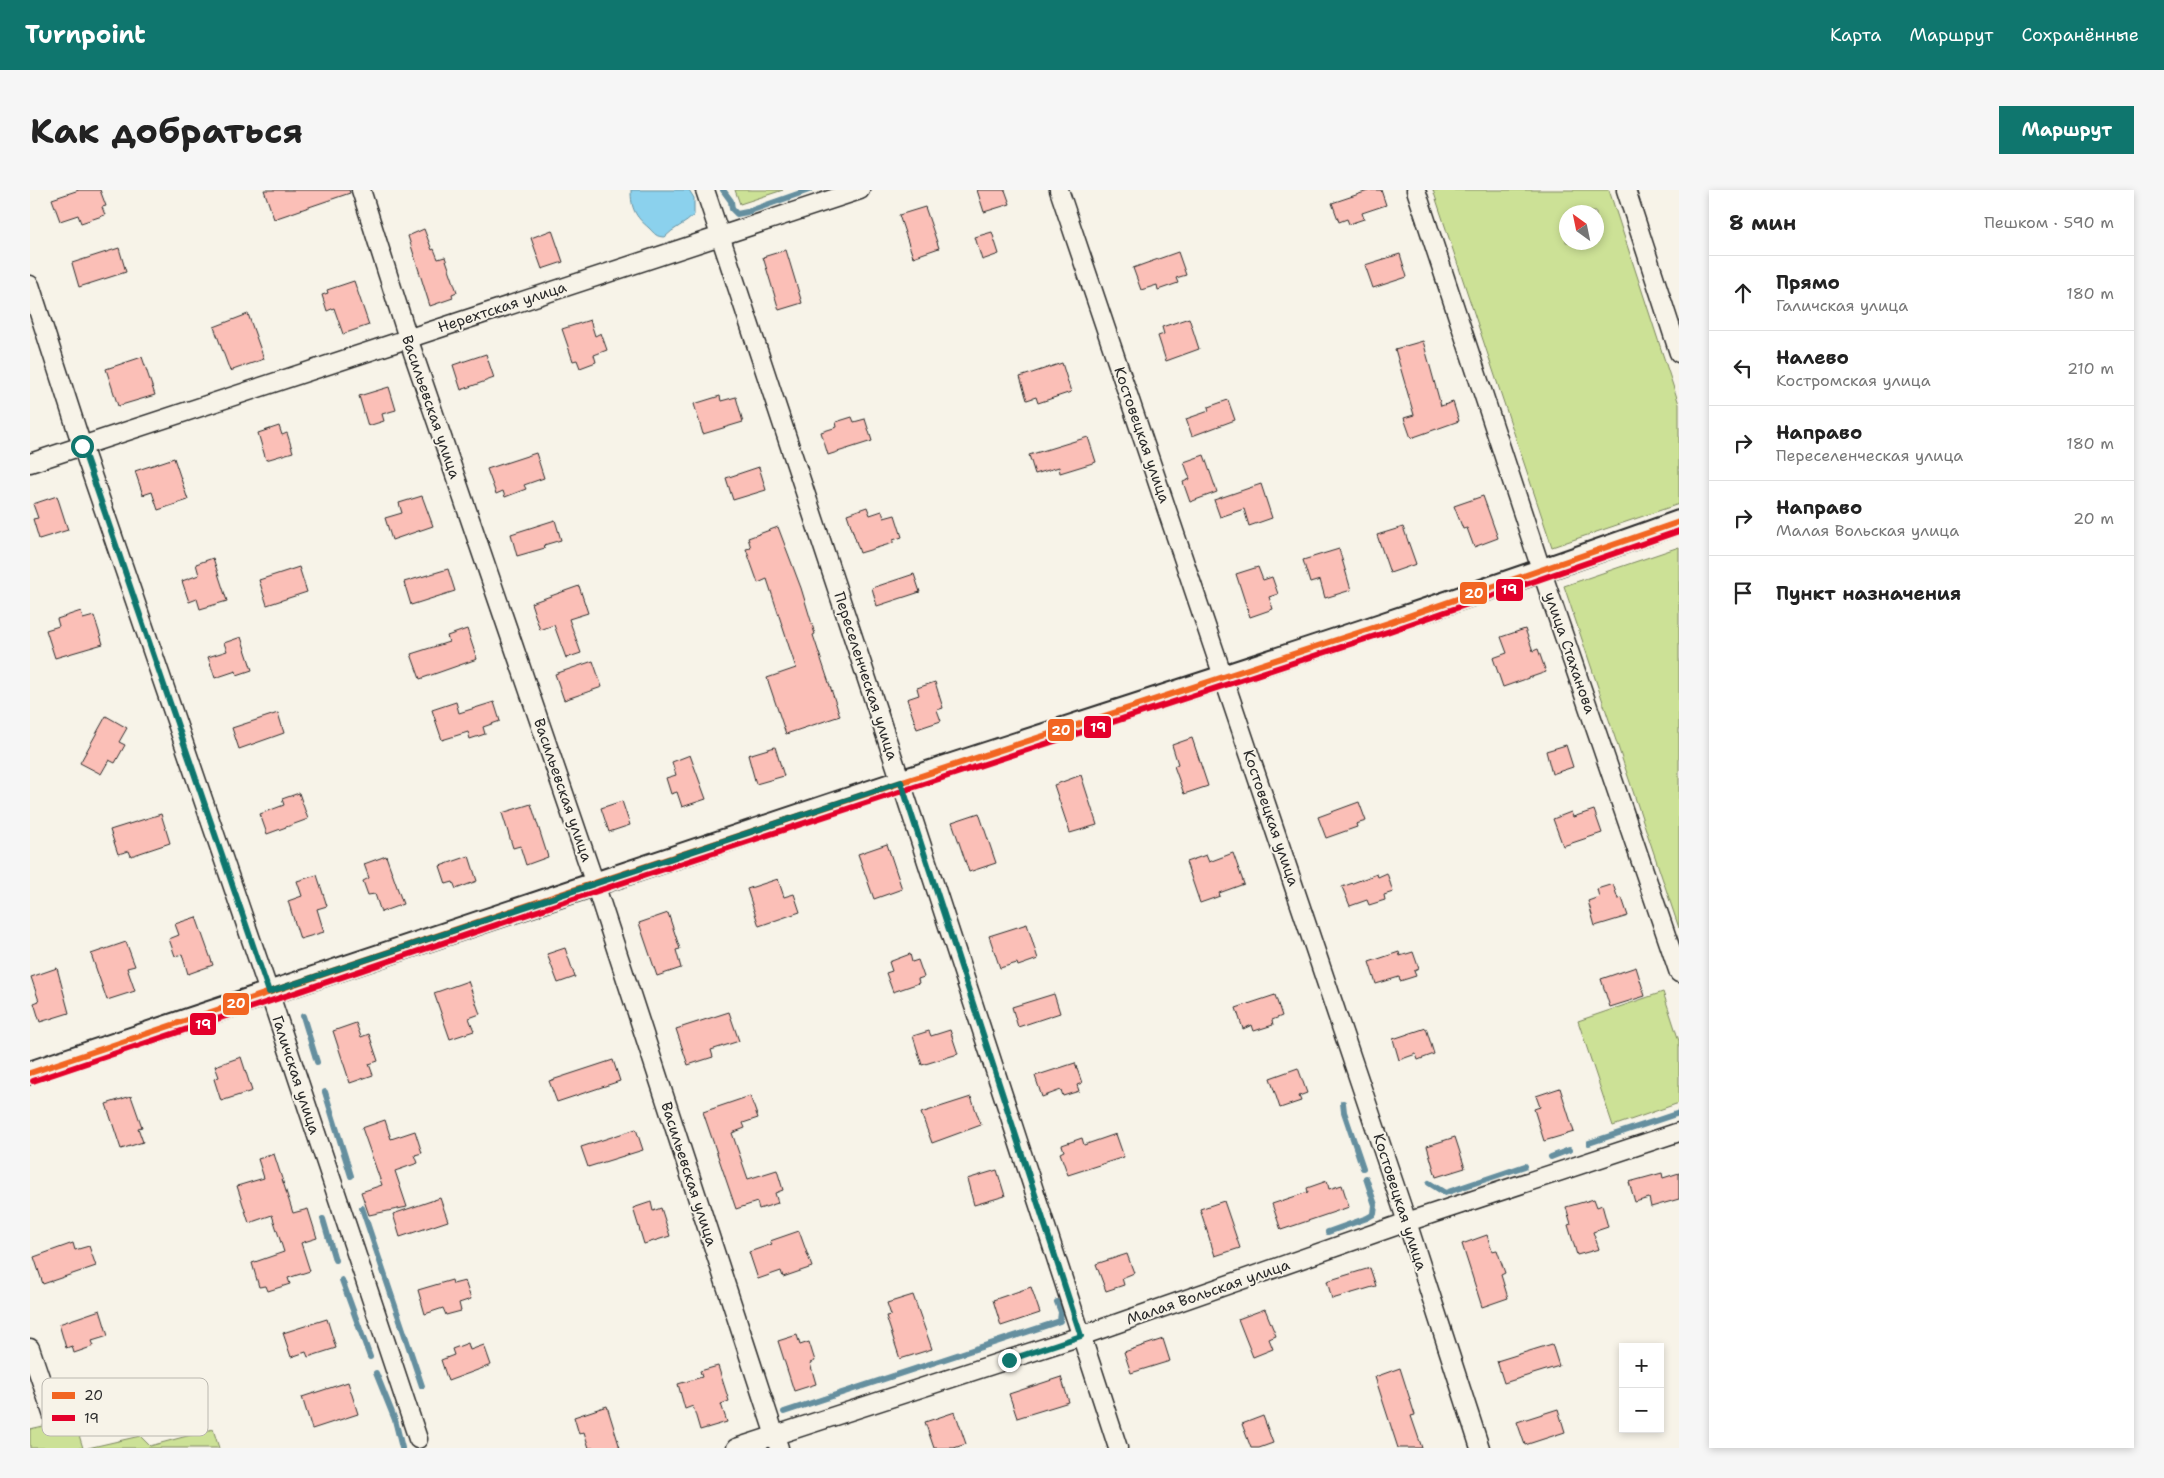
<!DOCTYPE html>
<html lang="ru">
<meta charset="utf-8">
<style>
body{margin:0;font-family:"Shantell Sans",sans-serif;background:#f6f6f6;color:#222}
.controls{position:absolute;right:15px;bottom:15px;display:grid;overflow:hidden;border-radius:0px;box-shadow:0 2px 8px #0003}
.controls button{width:45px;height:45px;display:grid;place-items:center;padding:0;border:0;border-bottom:1px solid #e0e0e0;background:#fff;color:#222;font:25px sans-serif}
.compass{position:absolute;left:1529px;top:15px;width:45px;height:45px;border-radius:50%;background:#fff;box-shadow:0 2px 8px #0003;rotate:327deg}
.stop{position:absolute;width:15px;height:15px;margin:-11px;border:4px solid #0f766e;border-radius:50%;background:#fff}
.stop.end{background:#0f766e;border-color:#fff;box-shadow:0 1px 5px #0008}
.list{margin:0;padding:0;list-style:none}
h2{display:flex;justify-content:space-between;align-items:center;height:65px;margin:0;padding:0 20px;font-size:21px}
h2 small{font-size:16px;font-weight:400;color:#767676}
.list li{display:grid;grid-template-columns:32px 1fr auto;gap:15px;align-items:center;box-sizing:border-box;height:75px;padding:0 20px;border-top:1px solid #e0e0e0}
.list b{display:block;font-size:19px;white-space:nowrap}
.list p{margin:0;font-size:16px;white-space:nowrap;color:#767676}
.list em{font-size:16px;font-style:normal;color:#767676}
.icon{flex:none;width:28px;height:28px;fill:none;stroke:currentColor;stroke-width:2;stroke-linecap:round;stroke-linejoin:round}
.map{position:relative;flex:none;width:1649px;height:1258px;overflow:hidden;border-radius:0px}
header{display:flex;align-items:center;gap:30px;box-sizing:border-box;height:70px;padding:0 25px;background:#0f766e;color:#fff}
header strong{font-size:24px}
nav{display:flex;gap:28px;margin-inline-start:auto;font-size:18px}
.intro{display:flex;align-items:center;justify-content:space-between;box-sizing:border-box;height:120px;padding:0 30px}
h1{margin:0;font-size:35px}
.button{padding:12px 22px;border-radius:0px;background:#0f766e;color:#fff;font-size:18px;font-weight:700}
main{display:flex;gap:30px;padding:0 30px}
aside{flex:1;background:#fff;border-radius:0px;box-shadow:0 2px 8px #0003}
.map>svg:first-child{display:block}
</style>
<header>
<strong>Turnpoint</strong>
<nav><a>Карта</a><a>Маршрут</a><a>Сохранённые</a></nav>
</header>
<div class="intro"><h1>Как добраться</h1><a class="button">Маршрут</a></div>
<main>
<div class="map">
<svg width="1649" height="1258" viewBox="0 0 1649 1258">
<rect width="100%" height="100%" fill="#f7f3e8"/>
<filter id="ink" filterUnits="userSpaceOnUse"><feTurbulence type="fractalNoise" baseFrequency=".02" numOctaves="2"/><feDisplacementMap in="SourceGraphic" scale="10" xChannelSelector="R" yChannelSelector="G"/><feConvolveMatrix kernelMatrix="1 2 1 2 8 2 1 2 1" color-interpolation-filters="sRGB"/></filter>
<g filter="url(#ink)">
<g fill="#cce196" stroke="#7c8660" fill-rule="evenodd">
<path d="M705 0H753L710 14Z"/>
<path d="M1403 0H1579L1649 214V314L1522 357ZM1566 22V52H1536V22Z"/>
<path d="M1649 357V738L1534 396Z"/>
<path d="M1633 802 1649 851V913L1583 936 1548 831Z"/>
<path d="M44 1229 53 1258H0V1239Z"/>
<path d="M183 1239 189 1258H58L110 1246 120 1256Z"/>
</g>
<path fill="#8bd1ed" stroke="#658f9f" d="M601 0H659L664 8V25C656 34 643 38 635 47 626 47 625 44 619 38 605 26 601 19 601 0Z"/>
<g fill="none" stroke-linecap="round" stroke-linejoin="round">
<g stroke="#658f9f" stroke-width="6">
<path d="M693 0 701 11 702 19 707 24 717 22 779 0"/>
<path d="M273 826 287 872"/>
<path d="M295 902 321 986"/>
<path d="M1313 913 1314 922 1333 978"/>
<path d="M1559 953 1649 923"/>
<path d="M1521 967 1539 960"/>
<path d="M1399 993 1415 1003 1495 976"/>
<path d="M332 1018 392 1196"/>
<path d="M293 1029 305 1070"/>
<path d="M1298 1042 1337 1028 1344 1024 1345 1015 1336 988"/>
<path d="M312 1090 340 1167"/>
<path d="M346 1183 365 1230 372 1258"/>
<path d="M754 1222 1030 1131 1031 1122 1027 1112"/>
</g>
</g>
<g fill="#fbbfb7" stroke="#2b2b2b">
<path d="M49 0H70L76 16 72 17 75 25 51 33 48 25 30 31 22 9Z"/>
<path d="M234 0H319L320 3 244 29Z"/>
<path d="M947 0H975L980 14 954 22Z"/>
<path d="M1341 0H1351L1356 15 1332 23 1334 29 1319 34 1317 29 1309 32 1302 13Z"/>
<path d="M895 17 909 58 883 67 869 25Z"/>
<path d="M394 39 402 60 404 59 408 69 415 67 427 102 422 104 423 108 400 116 378 46Z"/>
<path d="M522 40 533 72 512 79 501 48Z"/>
<path d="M962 42 969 64 952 70 945 47Z"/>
<path d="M89 58 96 82 49 97 42 73Z"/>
<path d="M756 60 772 113 749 120 733 67Z"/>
<path d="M1148 62 1156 85 1146 88 1148 93 1128 100 1127 95 1111 100 1103 78Z"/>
<path d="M1370 64 1377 87 1343 98 1335 75Z"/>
<path d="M324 91 339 135 313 144 304 118 297 121 292 105 298 103 297 100Z"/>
<path d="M218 124 234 169 200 181 184 137Z"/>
<path d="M1159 128 1169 159 1136 171 1128 146 1134 144 1132 137Z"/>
<path d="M560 130 565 146 571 143 577 160 564 165 566 172 550 178 547 170 543 171 532 139Z"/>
<path d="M1393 151 1411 216 1423 212 1429 231 1381 248 1374 228 1384 225 1365 159Z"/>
<path d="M456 164 464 188 431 200 423 175Z"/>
<path d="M112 167 125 205 88 216 76 179Z"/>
<path d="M1032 173 1041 202 1008 213 1006 207 997 210 990 187Z"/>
<path d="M359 197 366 220 352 224 354 231 338 236 329 206Z"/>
<path d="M690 206 691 211 706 207 713 232 673 244 664 214Z"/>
<path d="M1198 210 1205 230 1162 246 1156 229 1179 221 1178 217Z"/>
<path d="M822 227 824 232 835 229 842 251 798 265 791 242 807 237 806 232Z"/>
<path d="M249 236 252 245 257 243 263 262 236 270 228 243Z"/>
<path d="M1058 247 1066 272 1030 283 1029 277 1005 284 999 265Z"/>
<path d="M506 263 514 288 494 295 496 299 475 307 473 301 466 304 457 279Z"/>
<path d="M1174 265 1187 302 1160 312 1153 292 1160 289 1154 272Z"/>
<path d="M144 268 158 310 128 320 122 302 113 305 105 281Z"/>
<path d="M729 277 736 300 703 310 696 288Z"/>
<path d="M1231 294 1242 328 1219 336 1214 319 1190 327 1184 310Z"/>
<path d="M27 306 38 340 9 349 3 329 8 328 3 314Z"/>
<path d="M392 306 403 336 362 350 355 328 372 323 369 313Z"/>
<path d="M1453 306 1468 348 1444 357 1437 338 1433 339 1424 316Z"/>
<path d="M837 317 840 325 852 321 854 328 865 325 872 347 863 350V353L830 363 817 324Z"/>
<path d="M525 330 531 350 514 355 515 358 487 366 481 344Z"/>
<path d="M748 337 771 398 785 444 783 445 810 526 756 544 737 488 766 478 737 389 728 393 716 359 721 358 718 348Z"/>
<path d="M1373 337 1386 374 1360 383 1347 345Z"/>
<path d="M1309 359 1321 400 1295 408 1290 390 1280 393 1273 370Z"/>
<path d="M183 368 197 411 170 419 167 409 159 412 152 391 169 385 166 374Z"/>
<path d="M269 377 277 402 237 415 229 390Z"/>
<path d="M1228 377 1233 390 1242 387 1248 404 1239 407 1243 419 1220 427 1206 384Z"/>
<path d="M418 379 425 401 381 415 374 392Z"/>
<path d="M884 384 890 402 847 416 842 398Z"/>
<path d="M549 396 558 423 539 429 551 463 536 468 524 435 510 440 501 413Z"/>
<path d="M51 421 53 429 64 426 73 454 25 468 16 440 29 436 27 429Z"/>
<path d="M437 439 447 469 390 489 381 464 419 452 417 446Z"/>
<path d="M1495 439 1503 461 1508 459 1516 482 1473 497 1463 468 1477 463 1471 447Z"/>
<path d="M211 447 222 480 207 485 206 481 185 488 178 467 197 461 194 453Z"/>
<path d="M563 471 572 497 534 510 525 484Z"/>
<path d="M905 492 913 518 907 520 911 531 887 539 877 509 889 505 887 498Z"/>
<path d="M426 512 429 523 464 512 470 531 453 537 455 544 440 549 438 542 412 550 402 520Z"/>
<path d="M248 523 254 543 209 559 202 538Z"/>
<path d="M76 526 97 538 89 552 95 555 85 573 79 570 71 584 50 573Z"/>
<path d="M1162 548 1178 596 1154 604 1144 576 1148 574 1142 555Z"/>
<path d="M1536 555 1543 577 1522 584 1516 561Z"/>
<path d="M745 557 754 586 726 594 718 565Z"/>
<path d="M660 565 676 609 652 617 647 602 641 604 636 588 646 585 642 572Z"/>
<path d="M1051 585 1067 635 1040 643 1024 595Z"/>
<path d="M269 603 278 629 237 644 230 624 254 615 252 609Z"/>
<path d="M592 611 600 635 579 642 571 618Z"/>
<path d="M1329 612 1336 631 1326 634 1327 637 1296 648 1288 627Z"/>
<path d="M501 614 518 667 496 675 490 656 483 658 472 623Z"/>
<path d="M1564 620 1572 643 1533 656 1523 629 1541 622 1543 627Z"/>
<path d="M949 623 966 673 939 682 922 632Z"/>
<path d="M131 624 140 653 101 666 99 661 88 664 80 640Z"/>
<path d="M857 654 872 699 844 709 828 664Z"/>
<path d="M1203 663 1214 694 1189 703 1190 706 1170 713 1156 672 1176 665 1179 672Z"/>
<path d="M356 666 373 714 351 722 345 704 338 705 333 691 339 688 334 674Z"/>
<path d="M439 666 447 691 426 699 423 692 416 694 410 676Z"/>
<path d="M1357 683 1363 702 1354 705 1355 710 1339 715 1337 710 1320 716 1312 697 1347 684 1348 687Z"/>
<path d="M287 685 297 716 287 719 294 742 270 749 258 711 272 706 267 691Z"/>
<path d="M748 689 754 707 764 704 770 722 729 736 717 699Z"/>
<path d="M1583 694 1588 709 1592 708 1598 726 1565 736 1558 711 1569 707 1567 699Z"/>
<path d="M638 723 650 759 646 760 651 778 627 786 609 733Z"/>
<path d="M166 727 183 775 158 784 152 764 145 766 139 749 149 745 145 734Z"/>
<path d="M997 734 1008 769 988 776 987 773 970 778 959 746Z"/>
<path d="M96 752 105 776 97 778 105 801 77 810 61 764Z"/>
<path d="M535 758 545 787 528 793 517 764Z"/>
<path d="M1369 762 1370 766 1383 762 1389 779 1384 781 1386 786 1370 791 1369 787 1346 794 1339 772Z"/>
<path d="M880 764 882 772 888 770 894 787 888 789 889 793 863 802 856 783 862 781 859 772Z"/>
<path d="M1606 777 1615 806 1580 817 1571 789Z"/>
<path d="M27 778 39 823 10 832 4 813 9 811 1 787Z"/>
<path d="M438 791 450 824 439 828 444 841 420 849 404 803Z"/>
<path d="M1024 804 1030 823 988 837 982 817Z"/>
<path d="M1245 805 1252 826 1242 830 1243 835 1224 841 1222 835 1213 839 1206 818Z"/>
<path d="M699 822 709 851 681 860 683 867 658 875 646 839Z"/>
<path d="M326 833 331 847 339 844 348 871 339 874 343 885 320 893 303 841Z"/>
<path d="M1396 838 1404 864 1388 870 1386 864 1369 870 1363 849Z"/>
<path d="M920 840 928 864 892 875 883 846 899 841 901 846Z"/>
<path d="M211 867 222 901 191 911 184 889 189 887 185 876Z"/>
<path d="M583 870 590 891 527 912 519 891Z"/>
<path d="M1045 873 1052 893 1047 895 1049 901 1033 906 1031 900 1012 907 1005 886Z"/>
<path d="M1268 878 1277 903 1269 906 1271 911 1250 918 1240 888Z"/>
<path d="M1530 898 1544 942 1514 951 1504 919 1510 917 1506 906Z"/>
<path d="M101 906 112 937 108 938 113 952 91 959 76 914Z"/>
<path d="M720 906 728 928 713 933 715 938 702 943 718 989 747 980 753 1000 745 1003 748 1013 729 1019 727 1012 706 1019 673 922Z"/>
<path d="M941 907 951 935 902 953 891 923Z"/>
<path d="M355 930 361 949 385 941 392 963 385 965 388 973 365 981 377 1017 339 1025 331 1002 352 995 332 938Z"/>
<path d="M606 939 613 960 558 977 551 957Z"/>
<path d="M1086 944 1094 967 1038 985 1030 963 1034 961 1032 955 1052 948 1054 955Z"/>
<path d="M1425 947 1435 978 1406 987 1397 956Z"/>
<path d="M244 964 263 1023 278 1019 287 1048 271 1053 280 1081 258 1088 260 1094 238 1101 236 1096 229 1097 222 1073 254 1062 242 1025 219 1033 207 996 234 988 228 969Z"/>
<path d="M967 980 975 1006 944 1015 937 989Z"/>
<path d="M1632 983 1633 988 1649 983V1009L1621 1017 1619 1008 1605 1012 1599 992Z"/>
<path d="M1297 991 1299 999 1312 995 1319 1017 1251 1040 1242 1014 1278 1002 1277 998Z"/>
<path d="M410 1008 418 1031 370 1047 363 1024Z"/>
<path d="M1564 1009 1567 1017 1572 1015 1578 1037 1563 1042 1569 1059 1547 1065 1538 1035 1541 1034 1536 1017Z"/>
<path d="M1194 1011 1210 1058 1185 1066 1170 1019Z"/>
<path d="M621 1012 623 1021 631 1018 640 1046 614 1054 603 1018Z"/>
<path d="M769 1041 782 1077 753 1087 751 1081 728 1089 719 1062 742 1054 740 1051Z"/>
<path d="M1457 1045 1462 1061 1467 1060 1475 1083 1471 1085 1478 1108 1452 1117 1432 1054Z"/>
<path d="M43 1053 45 1060 59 1056 66 1076 13 1094 4 1067Z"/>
<path d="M1097 1064 1104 1083 1092 1088 1094 1095 1076 1101 1066 1074Z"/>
<path d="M1340 1078 1346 1096 1302 1109 1297 1091Z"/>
<path d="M422 1090 423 1094 435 1091 441 1109 429 1113 431 1121 416 1125 413 1118 395 1124 388 1100Z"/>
<path d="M1001 1097 1010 1123 971 1136 963 1110Z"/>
<path d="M883 1105 902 1159 870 1169 856 1126 861 1125 857 1113Z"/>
<path d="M1235 1119 1246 1146 1239 1149 1243 1159 1223 1167 1208 1129Z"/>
<path d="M70 1120 78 1146 62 1151 64 1156 44 1163 42 1156 36 1158 29 1134Z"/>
<path d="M297 1129 306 1158 278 1167 276 1162 261 1167 253 1143Z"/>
<path d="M767 1145 770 1155 779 1152 785 1171 780 1173 786 1194 764 1201 748 1151Z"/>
<path d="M1133 1149 1140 1171 1101 1183 1094 1162Z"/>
<path d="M438 1153 440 1160 454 1155 461 1175 418 1191 411 1170 424 1165 422 1159Z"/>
<path d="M1522 1154 1529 1176 1474 1193 1467 1171Z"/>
<path d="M688 1176 699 1211 691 1214 697 1232 670 1240 663 1216 655 1219 648 1194 672 1187 670 1181Z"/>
<path d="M1370 1178 1385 1225 1381 1226 1392 1258H1368L1345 1187Z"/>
<path d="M1031 1187 1039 1212 987 1228 979 1204Z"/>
<path d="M318 1192 328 1224 282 1239 272 1207Z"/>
<path d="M577 1216 590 1258H559L554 1242 549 1244 544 1227Z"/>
<path d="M1528 1219 1535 1242 1495 1255 1487 1232Z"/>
<path d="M925 1222 936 1254 924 1258H904L895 1232Z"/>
<path d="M1233 1226 1243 1253 1229 1258H1221L1212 1234Z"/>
</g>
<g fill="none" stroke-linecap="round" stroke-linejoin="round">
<g stroke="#2b2b2b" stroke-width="21">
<g id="minor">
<path d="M331 0 378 148 565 694 749 1258"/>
<path d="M675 0 871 592 1088 1258"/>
<path d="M1029 0 1377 1032 1450 1258"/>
<path d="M1386 0 1512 382 1649 783"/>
<path d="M1596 0 1649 163"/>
<path d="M0 95 52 256 239 802 388 1249"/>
<path d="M0 273 830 0"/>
<path d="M0 1158 23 1226"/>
<path d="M706 1258 1051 1146 1377 1032 1649 942"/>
</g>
</g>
<g stroke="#2b2b2b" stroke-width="26">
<path id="tertiary" d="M0 883C289 784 579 688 870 592 1130 507 1391 425 1649 332"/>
</g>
<use href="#minor" stroke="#f7f3e8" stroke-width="18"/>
<use href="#tertiary" stroke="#f7f3e8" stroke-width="22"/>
<g stroke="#f7f3e8" stroke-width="10">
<path id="bus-1" d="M0 883 543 700 1358 433 1649 332"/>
</g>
<g stroke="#f7f3e8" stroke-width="10">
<path id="bus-2" d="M3 891 546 708 1360 441 1649 341"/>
</g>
<use href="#bus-1" stroke="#f26522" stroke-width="6"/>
<use href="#bus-2" stroke="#e4002b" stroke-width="6"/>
</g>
</g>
<g fill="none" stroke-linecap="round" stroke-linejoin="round" filter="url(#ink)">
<path stroke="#0f766e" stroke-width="6" d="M52 256 239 802 871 592 1051 1146 979 1170"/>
</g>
<g text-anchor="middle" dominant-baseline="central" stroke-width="4" stroke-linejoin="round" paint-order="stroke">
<g font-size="15" fill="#2b2b2b" stroke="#f7f3e8">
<text transform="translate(472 117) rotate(-18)">Нерехтская улица</text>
<text transform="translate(401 217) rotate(71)">Васильевская улица</text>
<text transform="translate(1112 245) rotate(71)">Костовецкая улица</text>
<text transform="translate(1540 463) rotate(71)">улица Стаханова</text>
<text transform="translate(836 486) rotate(72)">Переселенческая улица</text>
<text transform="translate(533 600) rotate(71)">Васильевская улица</text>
<text transform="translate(1241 628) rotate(71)">Костовецкая улица</text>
<text transform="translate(266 885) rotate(72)">Галичская улица</text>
<text transform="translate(659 984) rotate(72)">Васильевская улица</text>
<text transform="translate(1370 1012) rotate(72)">Костовецкая улица</text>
<text transform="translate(1178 1102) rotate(-19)">Малая Вольская улица</text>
</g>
</g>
<rect x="12" y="1188" width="166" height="58" rx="8" fill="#f7f3e8" stroke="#bab7af" stroke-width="1"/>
<rect x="22" y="1202" width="23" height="7" fill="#f26522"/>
<rect x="22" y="1225" width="23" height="6" fill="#e4002b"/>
<g font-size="14" fill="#2b2b2b">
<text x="54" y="1210">20</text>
<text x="54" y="1233">19</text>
</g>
<g stroke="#f7f3e8" stroke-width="2">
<rect x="1465" y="388" width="29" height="24" rx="5" fill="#e4002b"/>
<rect x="1429" y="391" width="29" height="24" rx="5" fill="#f26522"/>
<rect x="1053" y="525" width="29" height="24" rx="5" fill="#e4002b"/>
<rect x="1017" y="528" width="28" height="24" rx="5" fill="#f26522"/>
<rect x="192" y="802" width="28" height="24" rx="5" fill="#f26522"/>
<rect x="159" y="822" width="28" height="24" rx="5" fill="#e4002b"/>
</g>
<g font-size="14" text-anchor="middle" font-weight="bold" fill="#fff">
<text x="1479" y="404">19</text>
<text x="1444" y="408">20</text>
<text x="1068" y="542">19</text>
<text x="1031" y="545">20</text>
<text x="206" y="818">20</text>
<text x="173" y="839">19</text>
</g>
</svg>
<div class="controls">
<button>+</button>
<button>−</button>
</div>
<svg class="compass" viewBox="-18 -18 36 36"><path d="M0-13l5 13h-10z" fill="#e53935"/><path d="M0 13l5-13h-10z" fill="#767676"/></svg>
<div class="stop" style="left:52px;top:256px"></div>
<div class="stop end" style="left:979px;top:1170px"></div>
</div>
<aside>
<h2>8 мин<small>Пешком · 590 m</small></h2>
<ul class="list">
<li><svg class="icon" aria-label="ahead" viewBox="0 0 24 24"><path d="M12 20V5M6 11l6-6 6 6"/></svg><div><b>Прямо</b><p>Галичская улица</p></div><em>180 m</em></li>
<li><svg class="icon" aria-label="left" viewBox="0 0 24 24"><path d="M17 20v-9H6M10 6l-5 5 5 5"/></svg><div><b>Налево</b><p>Костромская улица</p></div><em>210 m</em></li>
<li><svg class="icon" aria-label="right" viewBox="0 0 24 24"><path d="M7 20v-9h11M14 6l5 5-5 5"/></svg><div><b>Направо</b><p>Переселенческая улица</p></div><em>180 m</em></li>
<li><svg class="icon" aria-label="right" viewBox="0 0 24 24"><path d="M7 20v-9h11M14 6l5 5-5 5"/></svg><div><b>Направо</b><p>Малая Вольская улица</p></div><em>20 m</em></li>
<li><svg class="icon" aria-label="arrive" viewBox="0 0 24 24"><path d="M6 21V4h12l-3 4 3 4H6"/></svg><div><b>Пункт назначения</b></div></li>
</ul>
</aside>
</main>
